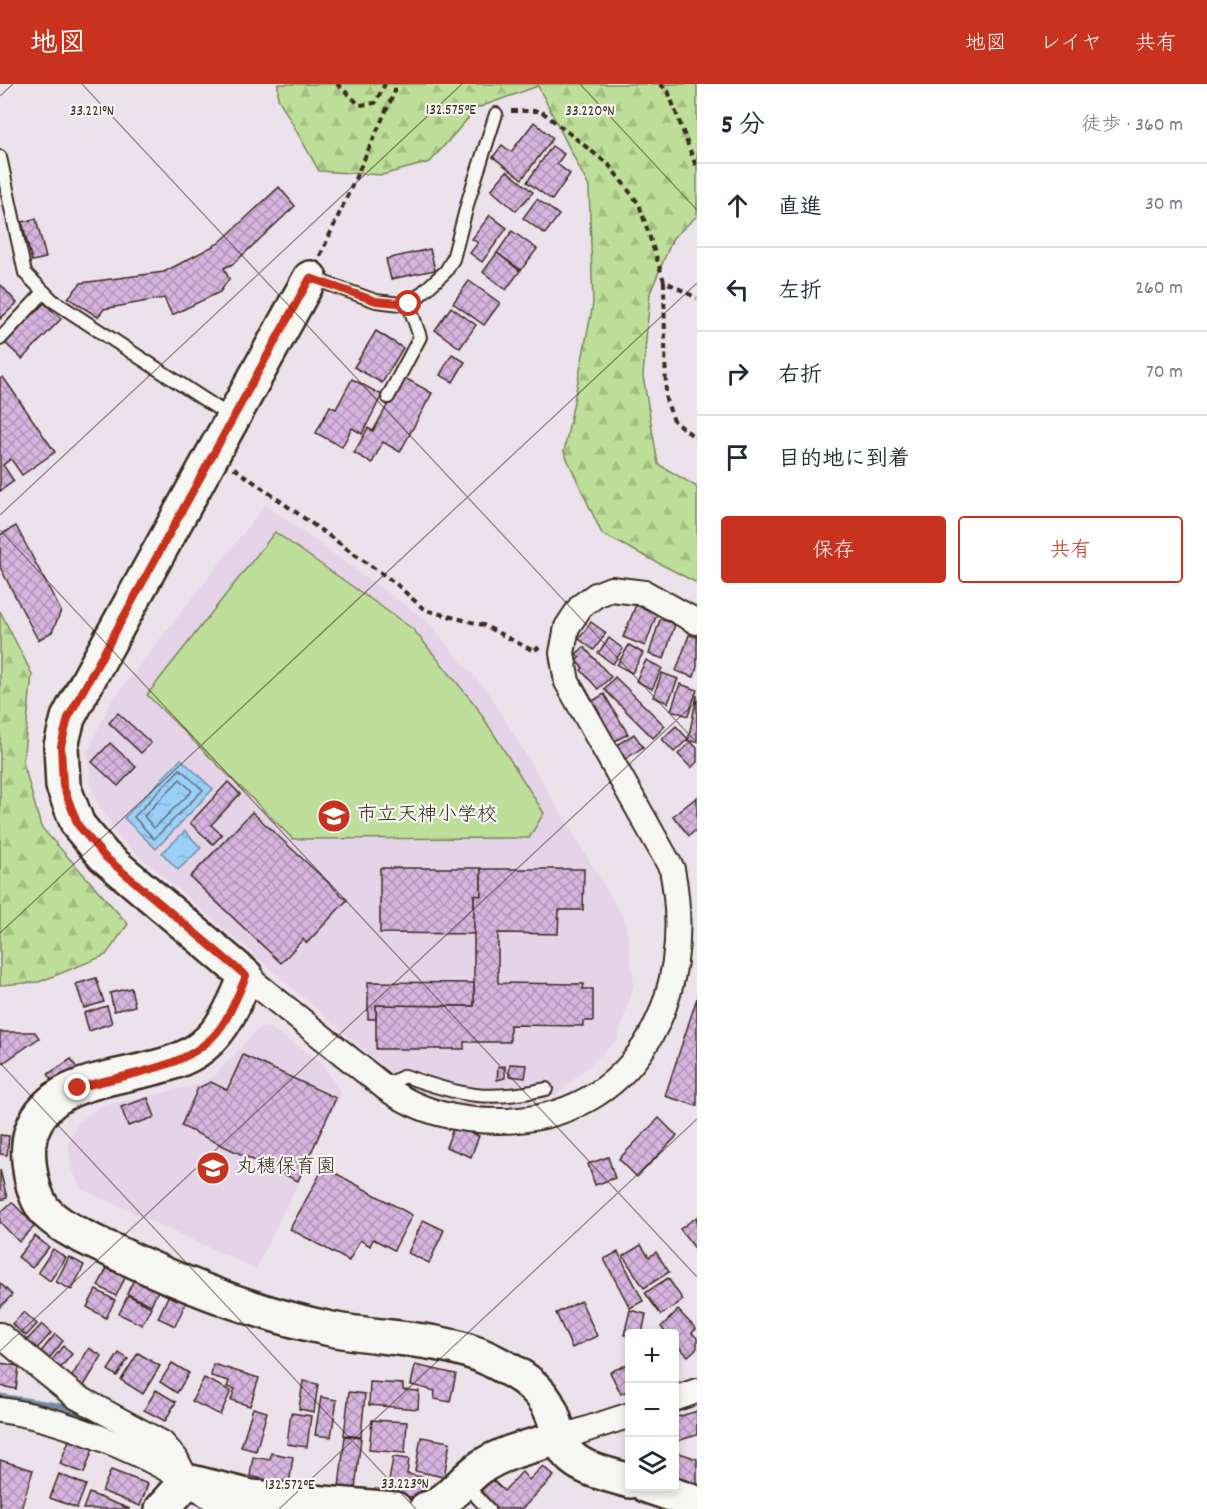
<!DOCTYPE html>
<html lang="ja">
<meta charset="utf-8">
<style>
body{margin:0;font-family:Dekko,"Klee One",sans-serif;background:#f6f6f7;color:#1f2937}
.controls{position:absolute;right:18px;bottom:18px;display:grid;overflow:hidden;border-radius:6px;box-shadow:0 3px 9px #0003}
.controls button{width:54px;height:54px;display:grid;place-items:center;padding:0;border:0;border-bottom:2px solid #e0e1e3;background:#fff;color:#1f2937;font:30px sans-serif}
.stop{position:absolute;width:18px;height:18px;margin:-14px;border:4px solid #c8321e;border-radius:50%;background:#fff}
.stop.end{background:#c8321e;border-color:#fff;box-shadow:0 2px 6px #0008}
.list{margin:0;padding:0;list-style:none}
h2{display:flex;justify-content:space-between;align-items:center;height:78px;margin:0;padding:0 24px;font-size:26px}
h2 small{font-size:20px;font-weight:400;color:#747a83}
.list li{display:grid;grid-template-columns:39px 1fr auto;gap:18px;align-items:center;box-sizing:border-box;height:84px;padding:0 24px;border-top:2px solid #e0e1e3}
.list b{display:block;font-size:22px;white-space:nowrap}
.list em{font-size:20px;font-style:normal;color:#747a83}
.actions{display:flex;gap:12px;padding:18px 24px}
.actions a{flex:1;padding:14px 0;border:2px solid #c8321e;border-radius:6px;text-align:center;font-size:21px;color:#c8321e}
.actions .main{background:#c8321e;color:#fff}
.icon{flex:none;width:33px;height:33px;fill:none;stroke:currentColor;stroke-width:2;stroke-linecap:round;stroke-linejoin:round}
.map{position:relative;flex:none;width:697px;height:1425px;overflow:hidden}
header{display:flex;align-items:center;gap:36px;box-sizing:border-box;height:84px;padding:0 30px;background:#c8321e;color:#fff}
header strong{font-size:28px}
nav{display:flex;gap:33px;margin-inline-start:auto;font-size:21px}
main{display:flex}
aside{flex:1;background:#fff}
.map>svg:first-child{display:block}
</style>
<header>
<strong>地図</strong>
<nav><a>地図</a><a>レイヤ</a><a>共有</a></nav>
</header>
<main>
<div class="map">
<svg width="697" height="1425" viewBox="0 0 697 1425">
<defs>
<pattern id="forest-firs" width="22" height="20" patternUnits="userSpaceOnUse" patternTransform="scale(1.5)"><rect width="22" height="20" fill="#bddf99"/><path d="M5 1l3.5 6h-7zM16 11l3.5 6h-7z" fill="#a3c083"/></pattern>
<pattern id="water-ripples" width="26" height="14" patternUnits="userSpaceOnUse" patternTransform="scale(1.5)"><rect width="26" height="14" fill="#9acff8"/><path d="M2 4q2-2 4 0t4 0M15 11q2-2 4 0t4 0" fill="none" stroke="#86b2d4"/></pattern>
<pattern id="building-cross-hatch" width="8" height="8" patternUnits="userSpaceOnUse" patternTransform="scale(1.5)"><rect width="8" height="8" fill="#d6b4df"/><path d="M0 0l8 8M0 8l8-8" fill="none" stroke="#af93b4"/></pattern>
</defs>
<rect width="100%" height="100%" fill="#ece2ec"/>
<filter id="ink" filterUnits="userSpaceOnUse"><feTurbulence type="fractalNoise" baseFrequency=".0167" numOctaves="2"/><feDisplacementMap in="SourceGraphic" scale="12" xChannelSelector="R" yChannelSelector="G"/><feConvolveMatrix kernelMatrix="1 2 1 2 8 2 1 2 1" color-interpolation-filters="sRGB"/></filter>
<g filter="url(#ink)">
<g fill="#e5d4e8">
<path d="M265 421 426 536 489 609 625 836 634 899 618 955 557 1011 515 1022 459 1021 421 1010 393 991 119 754 93 711 87 669 110 619Z"/>
<path d="M269 943 322 978 341 1010 256 1185 81 1105 71 1084 68 1057 79 1038 101 1022 194 1002 214 992 258 945Z"/>
</g>
<path fill="#bddf99" stroke="#7c845c" stroke-width="1.5" d="M275 448 413 545 476 622 544 729 529 754 293 755 147 611Z"/>
<g fill="url(#forest-firs)" stroke="#7c845c" stroke-width="1.5">
<path d="M278 0H697V132L673 154 650 209 643 292 658 380 697 403V499L602 450 564 368 593 220 589 103 538 2 477 24 430 78 382 91 319 87 278 14Z"/>
<path d="M0 527 32 590 23 678 41 743 128 840 106 871 39 898 0 901Z"/>
</g>
<g fill="url(#water-ripples)" stroke="#748da1" stroke-width="1.5">
<path d="M181 675 213 705 156 765 124 734Z"/>
<path d="M185 747 201 764 178 786 162 769Z"/>
</g>
<g fill="none" stroke-linecap="round" stroke-linejoin="round">
<g stroke="#616c75" stroke-width="1.5">
<path d="M180 685 203 706 154 755 134 733Z"/>
<path d="M180 695 192 707 154 744 144 732Z"/>
</g>
<path stroke="#748da1" stroke-width="7" d="M0 1313 63 1323 106 1344"/>
</g>
<g fill="url(#building-cross-hatch)" stroke="#3b2a1e" stroke-width="1.5">
<path d="M534 38 553 54 522 95 493 73 502 61 511 68Z"/>
<path d="M552 62 564 70 557 80 570 90 552 116 527 98Z"/>
<path d="M507 87 533 108 516 127 491 106Z"/>
<path d="M279 103 295 122 233 180 224 184 229 195 220 208 172 231 164 214 104 225 98 233 68 214 81 199 164 188 219 159Z"/>
<path d="M537 115 559 131 545 150 523 134Z"/>
<path d="M490 131 507 144 482 178 470 169 478 159 472 155Z"/>
<path d="M36 135 46 174 32 177 22 138Z"/>
<path d="M512 147 537 165 521 186 497 169Z"/>
<path d="M430 165 435 186 391 195 386 175Z"/>
<path d="M497 169 520 187 506 206 483 188Z"/>
<path d="M469 197 500 219 484 241 453 219Z"/>
<path d="M1 201 17 219 0 235V203Z"/>
<path d="M44 219 61 235 22 275 5 259Z"/>
<path d="M451 223 476 241 460 264 435 246Z"/>
<path d="M376 247 403 264 382 299 354 283Z"/>
<path d="M452 270 465 278 453 298 440 291Z"/>
<path d="M3 293 55 368 22 391 11 375 3 381 14 397 0 407V295Z"/>
<path d="M403 293 432 309 400 368 383 358 372 379 354 369 368 344 373 347Z"/>
<path d="M352 295 382 311 362 350 352 344 342 363 316 349 330 322 336 325Z"/>
<path d="M16 442 61 527 52 548 38 556 0 483V451Z"/>
<path d="M636 521 657 530 645 562 623 553Z"/>
<path d="M660 535 675 540 664 575 649 570Z"/>
<path d="M591 538 606 549 594 566 579 555Z"/>
<path d="M689 551 697 553V583L694 593 676 587Z"/>
<path d="M609 554 623 565 613 580 598 569Z"/>
<path d="M629 561 643 569 632 589 617 581Z"/>
<path d="M584 563 611 593 598 605 581 586 583 584 576 577 580 573 576 570Z"/>
<path d="M646 576 662 584 652 605 636 597Z"/>
<path d="M662 589 678 595 668 619 653 613Z"/>
<path d="M615 593 665 642 653 654 604 605Z"/>
<path d="M680 600 697 606 688 632 671 626Z"/>
<path d="M604 610 628 650 615 657 591 618Z"/>
<path d="M697 611V658L688 657Z"/>
<path d="M118 629 151 659 141 669 109 639Z"/>
<path d="M676 642 688 655 674 668 662 655Z"/>
<path d="M634 650 643 663 624 676 615 662Z"/>
<path d="M691 658 697 664V678L691 684 678 670Z"/>
<path d="M110 659 136 683 118 702 92 678Z"/>
<path d="M228 698 240 710 211 741 222 751 213 760 190 739Z"/>
<path d="M697 713V745L689 752 673 732Z"/>
<path d="M252 728 347 816 307 859 303 855 281 879 190 793Z"/>
<path d="M380 784H481V812L474 811V850L380 849Z"/>
<path d="M481 785H584L583 826H559L558 850 498 849V899L584 900 583 905H593V937H583V942L510 941V958H464V965H376V921L474 922V811L481 812Z"/>
<path d="M96 894 104 918 84 924 76 900Z"/>
<path d="M368 898 474 899V922L376 921V935H368Z"/>
<path d="M131 904 135 922 114 927 110 909Z"/>
<path d="M697 914V1022L665 1012Z"/>
<path d="M107 922 112 939 89 947 84 929Z"/>
<path d="M0 948H35L39 954 0 981Z"/>
<path d="M243 971 336 1014 298 1097 181 1042 198 1004 211 998 227 1006Z"/>
<path d="M71 975 78 986 54 1001 48 990Z"/>
<path d="M510 980 527 981 525 994 509 992Z"/>
<path d="M505 982V994L497 996 498 983Z"/>
<path d="M148 1014 155 1033 128 1042 121 1023Z"/>
<path d="M659 1034 677 1052 637 1093 619 1075Z"/>
<path d="M454 1042 479 1052 471 1073 446 1063Z"/>
<path d="M0 1051 9 1052 7 1071 0 1070Z"/>
<path d="M608 1073 615 1094 595 1101 588 1080Z"/>
<path d="M324 1083 412 1131 394 1166 373 1155 370 1162 360 1156 349 1177 290 1145Z"/>
<path d="M0 1086 7 1114 0 1116Z"/>
<path d="M12 1118 35 1142 19 1158 0 1138V1129Z"/>
<path d="M697 1133V1167L680 1145Z"/>
<path d="M423 1136 444 1146 429 1179 408 1169Z"/>
<path d="M35 1152 49 1163 32 1184 18 1173Z"/>
<path d="M641 1161 649 1173 656 1168 669 1188 644 1204 623 1172Z"/>
<path d="M53 1165 66 1174 50 1197 38 1188Z"/>
<path d="M618 1168 643 1217 630 1224 604 1175Z"/>
<path d="M69 1173 84 1181 72 1206 56 1198Z"/>
<path d="M107 1184 125 1194 116 1212 98 1202Z"/>
<path d="M135 1193 159 1205 151 1221 127 1210Z"/>
<path d="M668 1194 683 1216 661 1231 645 1209Z"/>
<path d="M0 1199 12 1211 0 1223Z"/>
<path d="M96 1206 115 1216 106 1234 87 1223Z"/>
<path d="M171 1206 188 1214 175 1242 158 1234Z"/>
<path d="M128 1211 151 1223 142 1241 119 1230Z"/>
<path d="M581 1217 597 1252 572 1264 556 1229Z"/>
<path d="M630 1226 646 1230 642 1250 624 1251Z"/>
<path d="M678 1226 696 1245 692 1249 697 1254V1264L688 1272 674 1258V1250H667L661 1243Z"/>
<path d="M24 1228 37 1240 26 1252 12 1240Z"/>
<path d="M42 1240 51 1249 35 1267 25 1258Z"/>
<path d="M55 1250 63 1257 48 1276 40 1269Z"/>
<path d="M63 1262 72 1270 58 1287 49 1280Z"/>
<path d="M89 1264 102 1272 82 1305 69 1297Z"/>
<path d="M119 1269 128 1275 117 1292 108 1286Z"/>
<path d="M138 1269 160 1282 143 1310 121 1296Z"/>
<path d="M0 1279 19 1282 16 1305 0 1302Z"/>
<path d="M172 1279 189 1289 177 1309 160 1298Z"/>
<path d="M630 1279V1306L621 1310 610 1288Z"/>
<path d="M213 1280 259 1294 250 1322 231 1316 235 1305 227 1303 229 1297 211 1292Z"/>
<path d="M415 1281 456 1290 450 1318 434 1315 435 1307 411 1301Z"/>
<path d="M204 1294 231 1307 220 1331 192 1317Z"/>
<path d="M303 1297 318 1300 314 1328 299 1325Z"/>
<path d="M370 1298 403 1300V1306L419 1307 418 1325 369 1321Z"/>
<path d="M156 1306 176 1318 165 1337 144 1326Z"/>
<path d="M349 1308 365 1310 361 1353 344 1351Z"/>
<path d="M321 1313 337 1316 331 1353 315 1351Z"/>
<path d="M253 1324 267 1328 256 1367 241 1363Z"/>
<path d="M697 1327V1351L674 1358V1334Z"/>
<path d="M291 1329 311 1332 307 1363 287 1360Z"/>
<path d="M372 1336 407 1338 405 1369 369 1366Z"/>
<path d="M345 1352 361 1354 355 1405 339 1403Z"/>
<path d="M421 1353 450 1358 444 1393 415 1387Z"/>
<path d="M69 1356 93 1365 84 1389 60 1380Z"/>
<path d="M674 1367 697 1375V1404L674 1395Z"/>
<path d="M271 1369 293 1373 289 1401 250 1392 253 1373 270 1376Z"/>
<path d="M393 1373 409 1375 407 1390 423 1393 420 1414 387 1410Z"/>
<path d="M0 1376 33 1386 21 1425H0Z"/>
<path d="M543 1382 554 1392 522 1425H497L479 1407 491 1394 504 1407 522 1388 529 1396Z"/>
<path d="M111 1386 148 1400 140 1422 102 1407Z"/>
<path d="M59 1390 86 1401 77 1424 50 1414Z"/>
<path d="M89 1409 130 1425H83Z"/>
</g>
<g fill="none" stroke-linecap="round" stroke-linejoin="round">
<g stroke="#3b2a1e" stroke-width="16">
<g id="lane">
<path d="M0 73 25 189 52 216 231 333"/>
<path d="M311 194 376 217 409 221 446 187 453 175 469 114 496 30"/>
<path d="M0 255 44 208"/>
<path d="M388 313 420 253 409 221"/>
<path d="M384 1002 405 992C461 1012 488 1018 546 1005"/>
<path d="M464 1399 488 1425"/>
</g>
</g>
<g stroke="#3b2a1e" stroke-width="28">
<g id="street">
<path d="M246 892 387 1005C420 1028 458 1037 498 1037 636 1037 697 914 672 785L567 598 562 569 567 543 581 522 596 511 611 505 645 509 697 538"/>
<path d="M0 1251 75 1312 162 1359 176 1375 187 1397"/>
<path d="M674 1315 697 1307"/>
<path d="M0 1326C68 1335 174 1379 225 1425"/>
<path d="M560 1354 630 1331"/>
</g>
</g>
<g stroke="#3b2a1e" stroke-width="38">
<g id="secondary">
<path d="M310 194 92 589 68 634 61 662 63 702 78 741 104 772 246 892C235 918 225 944 203 962 157 1001 56 980 32 1046 24 1068 31 1113 48 1130 65 1146 90 1156 111 1166 181 1200 254 1229 331 1245 380 1255 444 1253 489 1275 514 1288 540 1300 551 1327 558 1342 559 1363 572 1374 587 1387 611 1391 630 1397"/>
<path d="M647 1402 697 1419"/>
<path d="M162 1425 187 1397 251 1413 395 1425"/>
<path d="M426 1425C449 1419 462 1396 481 1383 505 1367 533 1362 560 1354"/>
</g>
</g>
<g stroke="#3b2a1e" stroke-width="4" stroke-dasharray="6 4.5" stroke-linecap="butt">
<path d="M337 0 360 21 375 19 385 0"/>
<path d="M660 0 668 7 697 85"/>
<path d="M511 27H541L609 81 639 120 664 197 697 214"/>
<path d="M320 172 395 7V0"/>
<path d="M664 197 666 316 674 337 697 355"/>
<path d="M234 384 395 499 425 526 483 541 534 567 539 563"/>
</g>
<use href="#lane" stroke="#f6f6f2" stroke-width="12"/>
<use href="#street" stroke="#f6f6f2" stroke-width="24"/>
<use href="#secondary" stroke="#f6f6f2" stroke-width="33"/>
</g>
</g>
<g fill="none" stroke-linecap="round" stroke-linejoin="round" filter="url(#ink)">
<path stroke="#c8321e" stroke-width="8" d="M78 1004C126 989 191 986 221 943 232 927 239 909 246 892L104 772 78 741 63 702 61 662 68 634 310 194 376 217 409 220"/>
</g>
<path fill="none" stroke="#3b2a1e" stroke-width="1.5" stroke-opacity="0.45" d="M82 0 697 659M580 0 697 126M0 12 13 0M0 431 462 0M0 446 697 1193M0 849 697 199M0 979 416 1425M0 1267 697 617M279 1425 697 1035"/>
<defs>
<g id="school-disc" transform="scale(1.725)"><circle r="9.5" fill="#c8321e" stroke="#f6f6f2"/><path d="M0-5L7-2L0 1L-7-2ZM-4 1L0 2.5L4 1V4Q0 6-4 4Z" fill="#fff"/></g>
</defs>
<g fill-rule="evenodd">
<use href="#school-disc" x="334" y="732"/>
<use href="#school-disc" x="213" y="1084"/>
</g>
<g text-anchor="middle" dominant-baseline="central" stroke-width="4.5" stroke-linejoin="round" paint-order="stroke">
<g font-size="20" fill="#3b2a1e" stroke="#f6f6f2" text-anchor="start">
<text x="357" y="732">市立天神小学校</text>
<text x="236" y="1084">丸穂保育園</text>
</g>
</g>
<g font-size="15" text-anchor="middle" fill="#3b2a1e" stroke="#f6f6f2" stroke-width="4.5" stroke-linejoin="round" paint-order="stroke">
<text x="451" y="30">132.575°E</text>
<text x="92" y="31">33.221°N</text>
<text x="590" y="31">33.220°N</text>
<text x="405" y="1404">33.223°N</text>
<text x="290" y="1405">132.572°E</text>
</g>
</svg>
<div class="controls">
<button>+</button>
<button>−</button>
<button><svg class="icon" aria-label="layers" viewBox="0 0 24 24"><path d="M12 4l9 5-9 5-9-5zM3 14l9 5 9-5"/></svg></button>
</div>
<div class="stop" style="left:409px;top:220px"></div>
<div class="stop end" style="left:78px;top:1004px"></div>
</div>
<aside>
<h2>5 分<small>徒歩 · 360 m</small></h2>
<ul class="list">
<li><svg class="icon" aria-label="ahead" viewBox="0 0 24 24"><path d="M12 20V5M6 11l6-6 6 6"/></svg><div><b>直進</b></div><em>30 m</em></li>
<li><svg class="icon" aria-label="left" viewBox="0 0 24 24"><path d="M17 20v-9H6M10 6l-5 5 5 5"/></svg><div><b>左折</b></div><em>260 m</em></li>
<li><svg class="icon" aria-label="right" viewBox="0 0 24 24"><path d="M7 20v-9h11M14 6l5 5-5 5"/></svg><div><b>右折</b></div><em>70 m</em></li>
<li><svg class="icon" aria-label="arrive" viewBox="0 0 24 24"><path d="M6 21V4h12l-3 4 3 4H6"/></svg><div><b>目的地に到着</b></div></li>
</ul>
<div class="actions"><a class="main">保存</a><a>共有</a></div>
</aside>
</main>
